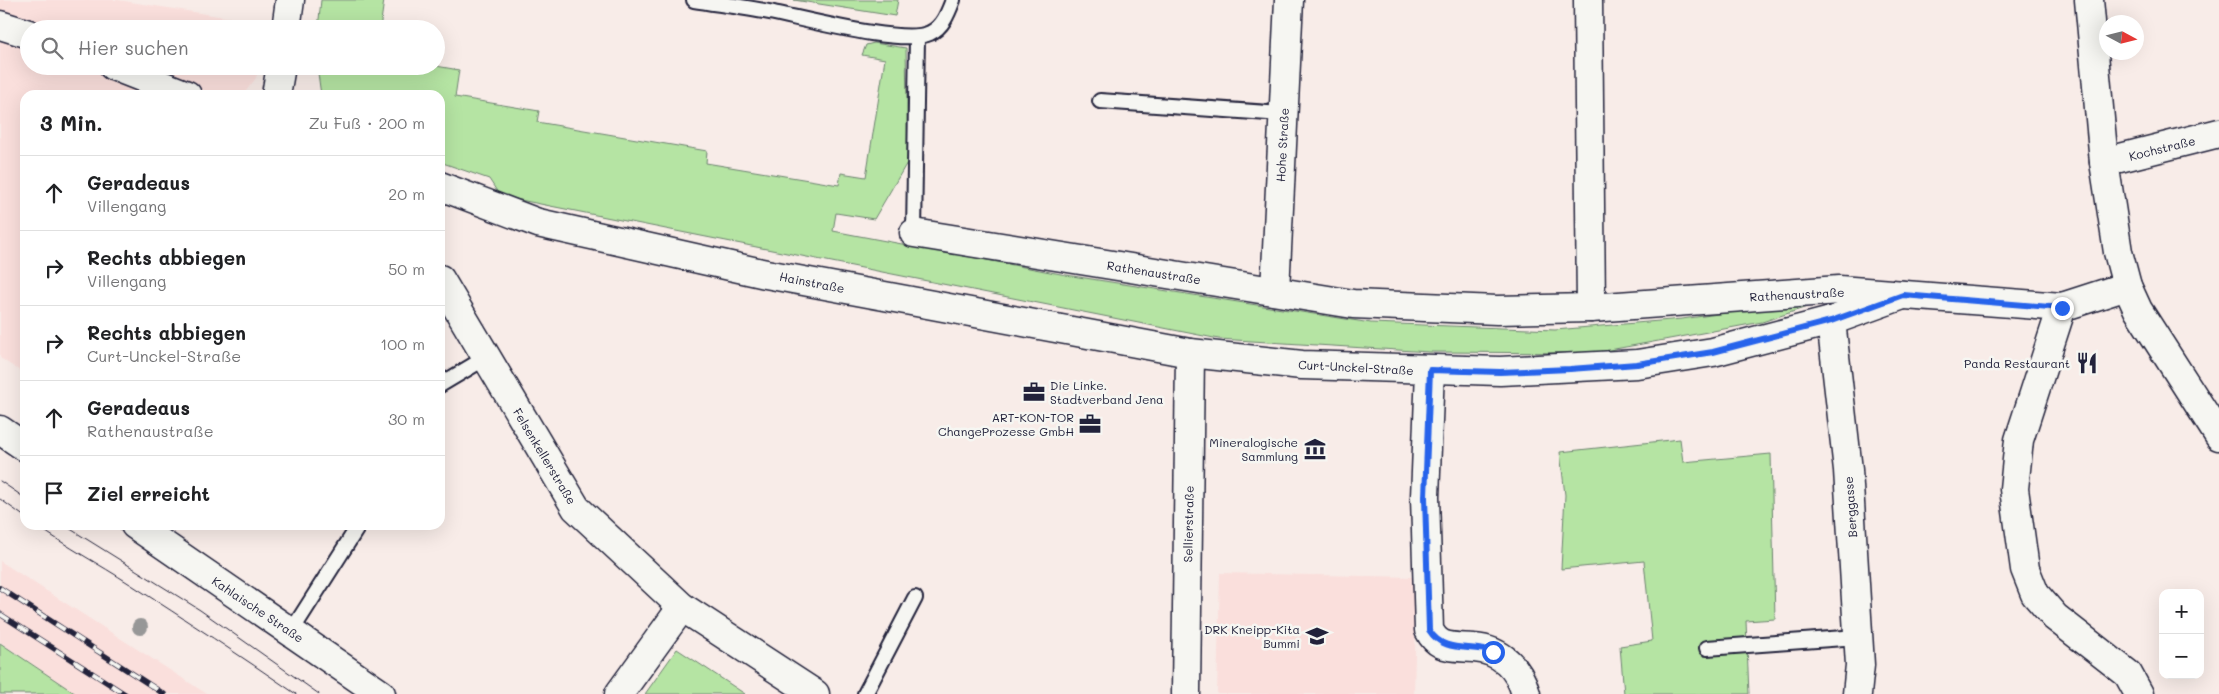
<!DOCTYPE html>
<html lang="de">
<meta charset="utf-8">
<style>
body{margin:0;font-family:Mali,sans-serif;background:#f2f2f2;color:#202124}
.controls{position:absolute;right:15px;bottom:15px;display:grid;overflow:hidden;border-radius:10px;box-shadow:0 5px 20px #0002}
.controls button{width:45px;height:45px;display:grid;place-items:center;padding:0;border:0;border-bottom:1px solid #e0e0e0;background:#fff;color:#202124;font:25px sans-serif}
.compass{position:absolute;left:2099px;top:15px;width:45px;height:45px;border-radius:50%;background:#fff;box-shadow:0 5px 20px #0002;rotate:97deg}
.stop{position:absolute;width:15px;height:15px;margin:-11px;border:4px solid #2563eb;border-radius:50%;background:#fff}
.stop.end{background:#2563eb;border-color:#fff;box-shadow:0 1px 5px #0008}
.list{margin:0;padding:0;list-style:none}
h2{display:flex;justify-content:space-between;align-items:center;height:65px;margin:0;padding:0 20px;font-size:21px}
h2 small{font-size:16px;font-weight:400;color:#757577}
.list li{display:grid;grid-template-columns:32px 1fr auto;gap:15px;align-items:center;box-sizing:border-box;height:75px;padding:0 20px;border-top:1px solid #e0e0e0}
.list b{display:block;font-size:19px;white-space:nowrap}
.list p{margin:0;font-size:16px;white-space:nowrap;color:#757577}
.list em{font-size:16px;font-style:normal;color:#757577}
.icon{flex:none;width:28px;height:28px;fill:none;stroke:currentColor;stroke-width:2;stroke-linecap:round;stroke-linejoin:round}
.map{position:relative;flex:none;width:2219px;height:694px;overflow:hidden}
.search{position:absolute;background:#fff;box-shadow:0 5px 20px #0002;left:20px;top:20px;width:425px;height:55px;display:flex;align-items:center;gap:12px;box-sizing:border-box;padding:0 18px;border-radius:28px;color:#757577;font-size:19px}
.panel{position:absolute;background:#fff;box-shadow:0 5px 20px #0002;left:20px;top:90px;width:425px;height:440px;border-radius:15px}
.map>svg:first-child{display:block}
</style>
<div class="map">
<svg width="2219" height="694" viewBox="0 0 2219 694">
<rect width="100%" height="100%" fill="#f8ece8"/>
<filter id="ink" filterUnits="userSpaceOnUse"><feTurbulence type="fractalNoise" baseFrequency=".02" numOctaves="2"/><feDisplacementMap in="SourceGraphic" scale="10" xChannelSelector="R" yChannelSelector="G"/><feConvolveMatrix kernelMatrix="1 2 1 2 8 2 1 2 1" color-interpolation-filters="sRGB"/></filter>
<g filter="url(#ink)">
<g fill="#fadfdc">
<path d="M0 0H118L268 24 267 29H29V66H259L256 78 243 95H25V374L0 358Z"/>
<path d="M0 561 207 694H76L0 642Z"/>
<path d="M1220 573 1417 577 1414 694H1217Z"/>
</g>
<g fill="#b5e4a3" stroke="#6c836f">
<path d="M321 0H384L380 29H318Z"/>
<path d="M794 0H898L895 16Z"/>
<path d="M874 43 906 48 908 161 874 219 836 213 833 231 1066 275 1371 323 1555 330 1682 319 1834 298 1762 322 1593 353 1430 352 1219 339 500 196 489 179 440 162V95H321L317 66H436L459 70 455 97 539 111 537 122 707 151 706 163 839 185 841 173 866 177 885 59 862 55 866 45Z"/>
<path d="M1680 439 1683 462 1771 454 1775 619 1746 621 1749 694H1624L1620 646 1652 641 1644 561 1561 569 1565 495 1560 452Z"/>
<path d="M0 643 73 692 76 694H0Z"/>
<path d="M677 649 745 694H645Z"/>
</g>
<g fill="none" stroke-linecap="round" stroke-linejoin="round">
<g stroke="#22223b" stroke-width="18">
<g id="lane">
<path d="M694 0C719 4 744 7 769 12 801 18 904 46 930 33 943 27 948 13 953 0"/>
<path d="M1100 101 1283 114"/>
<path d="M914 233 917 37"/>
<path d="M440 385 487 357"/>
<path d="M291 632 359 525"/>
<path d="M1707 648 1858 637"/>
<path d="M865 694 915 598"/>
</g>
</g>
<g stroke="#22223b" stroke-width="31">
<g id="street">
<path d="M1588 0 1591 308"/>
<path d="M0 25 29 34"/>
<path d="M286 29 290 0"/>
<path d="M113 66 187 95"/>
<path d="M276 95 281 66"/>
<path d="M2104 162 2219 133"/>
<path d="M440 186 538 223 766 274 1190 353 1302 365 1500 371 1637 364 1713 352 1831 321 1903 295"/>
<path d="M914 233 1353 304 1497 310 1591 308 1839 290 2062 307 2127 286"/>
<path d="M440 279 576 508 682 607 815 694"/>
<path d="M1275 291 1289 0"/>
<path d="M2062 307 2019 440 2014 489 2025 569 2035 594 2055 617 2128 674 2139 694"/>
<path d="M1831 321 1848 470 1860 665 1857 694"/>
<path d="M1430 370 1425 497 1429 630C1432 636 1436 641 1442 644 1451 648 1464 647 1474 648 1501 650 1519 668 1526 694"/>
<path d="M619 694 682 607"/>
<path d="M1186 694 1190 353"/>
</g>
</g>
<g stroke="#22223b" stroke-width="31">
<g id="secondary">
<path d="M2089 0 2104 162 2118 252 2127 286 2138 310 2219 436"/>
<path d="M0 430 25 447"/>
<path d="M135 525 381 694"/>
</g>
</g>
<use href="#lane" stroke="#f6f6f2" stroke-width="14"/>
<use href="#street" stroke="#f6f6f2" stroke-width="28"/>
<use href="#secondary" stroke="#f6f6f2" stroke-width="28"/>
<g stroke="#22223b" stroke-width="1">
<path d="M0 481 25 498"/>
<path d="M0 499 25 517"/>
<path d="M36 525C67 547 99 564 130 584 186 620 241 656 296 694"/>
<path d="M64 525 200 610 319 694"/>
</g>
<g stroke="#22223b" stroke-width="5.5">
<g id="rail">
<path d="M0 588 164 694"/>
<path d="M0 614 125 694"/>
</g>
</g>
<use href="#rail" stroke="#f6f6f2" stroke-width="4" stroke-dasharray="11" stroke-linecap="butt"/>
</g>
<circle fill="#979797" cx="140" cy="627" r="8"/>
</g>
<g fill="none" stroke-linecap="round" stroke-linejoin="round" filter="url(#ink)">
<path stroke="#2563eb" stroke-width="6" d="M1493 652C1469 644 1444 654 1429 630L1425 497 1430 370 1500 372 1570 369 1637 364 1713 352 1831 321 1903 295 2062 308"/>
</g>
<defs>
<g id="restaurant-bare" transform="scale(1.725)"><path d="M-5-6h1v4h1v-4h1v4h1v-4h1v5L-1.5 .5V6h-2V.5L-5-1ZM5-6V6H3V1.5H1.5Q1.5-4 5-6Z" fill="#22223b" stroke="#f6f6f2" stroke-width="2.5" paint-order="stroke"/></g>
<g id="office-bare" transform="scale(1.725)"><path d="M-6-3h4V-5.5h4V-3h4V5H-6ZM-1-4.5V-3h2v-1.5ZM-6 0V1H6V0Z" fill="#22223b" stroke="#f6f6f2" stroke-width="2.5" paint-order="stroke"/></g>
<g id="museum-bare" transform="scale(1.725)"><path d="M0-6L6-3V-2H-6V-3ZM-5-1h2V3h-2ZM-1-1h2V3h-2ZM3-1h2V3H3ZM-6 4H6V6H-6Z" fill="#22223b" stroke="#f6f6f2" stroke-width="2.5" paint-order="stroke"/></g>
<g id="school-bare" transform="scale(1.725)"><path d="M0-5L7-2L0 1L-7-2ZM-4 1L0 2.5L4 1V4Q0 6-4 4Z" fill="#22223b" stroke="#f6f6f2" stroke-width="2.5" paint-order="stroke"/></g>
</defs>
<g fill-rule="evenodd">
<use href="#restaurant-bare" x="2087" y="363"/>
<use href="#office-bare" x="1034" y="392"/>
<use href="#office-bare" x="1090" y="424"/>
<use href="#museum-bare" x="1315" y="449"/>
<use href="#school-bare" x="1317" y="636"/>
</g>
<g text-anchor="middle" dominant-baseline="central" stroke-width="5" stroke-linejoin="round" paint-order="stroke">
<g font-size="12" fill="#22223b" stroke="#f6f6f2">
<text transform="translate(1282 145) rotate(-87)">Hohe Straße</text>
<text transform="translate(2162 148) rotate(-14)">Kochstraße</text>
<text transform="translate(1154 272) rotate(9)">Rathenaustraße</text>
<text transform="translate(812 282) rotate(11)">Hainstraße</text>
<text transform="translate(1797 294) rotate(-3)">Rathenaustraße</text>
<text transform="translate(1356 367) rotate(3)">Curt-Unckel-Straße</text>
<text transform="translate(545 456) rotate(59)">Felsenkellerstraße</text>
<text transform="translate(1850 507) rotate(-94)">Berggasse</text>
<text transform="translate(1188 524) rotate(-89)">Sellierstraße</text>
<text transform="translate(258 609) rotate(34)">Kahlaische Straße</text>
</g>
<g font-size="12" fill="#22223b" stroke="#f6f6f2" text-anchor="end">
<text x="2070" y="363">Panda Restaurant</text>
<text x="1050" y="385" text-anchor="start">Die Linke.<tspan x="1050" dy="14">Stadtverband Jena</tspan></text>
<text x="1074" y="417">ART-KON-TOR<tspan x="1074" dy="14">ChangeProzesse GmbH</tspan></text>
<text x="1298" y="442">Mineralogische<tspan x="1298" dy="14">Sammlung</tspan></text>
<text x="1300" y="629">DRK Kneipp-Kita<tspan x="1300" dy="14">Bummi</tspan></text>
</g>
</g>
</svg>
<div class="controls">
<button>+</button>
<button>−</button>
</div>
<svg class="compass" viewBox="-18 -18 36 36"><path d="M0-13l5 13h-10z" fill="#e53935"/><path d="M0 13l5-13h-10z" fill="#757577"/></svg>
<div class="stop" style="left:1493px;top:652px"></div>
<div class="stop end" style="left:2062px;top:308px"></div>
<div class="search"><svg class="icon" aria-label="search" viewBox="0 0 24 24"><circle cx="10" cy="10" r="6"/><path d="M15 15l6 6"/></svg>Hier suchen</div>
<section class="panel">
<h2>3 Min.<small>Zu Fuß · 200 m</small></h2>
<ul class="list">
<li><svg class="icon" aria-label="ahead" viewBox="0 0 24 24"><path d="M12 20V5M6 11l6-6 6 6"/></svg><div><b>Geradeaus</b><p>Villengang</p></div><em>20 m</em></li>
<li><svg class="icon" aria-label="right" viewBox="0 0 24 24"><path d="M7 20v-9h11M14 6l5 5-5 5"/></svg><div><b>Rechts abbiegen</b><p>Villengang</p></div><em>50 m</em></li>
<li><svg class="icon" aria-label="right" viewBox="0 0 24 24"><path d="M7 20v-9h11M14 6l5 5-5 5"/></svg><div><b>Rechts abbiegen</b><p>Curt-Unckel-Straße</p></div><em>100 m</em></li>
<li><svg class="icon" aria-label="ahead" viewBox="0 0 24 24"><path d="M12 20V5M6 11l6-6 6 6"/></svg><div><b>Geradeaus</b><p>Rathenaustraße</p></div><em>30 m</em></li>
<li><svg class="icon" aria-label="arrive" viewBox="0 0 24 24"><path d="M6 21V4h12l-3 4 3 4H6"/></svg><div><b>Ziel erreicht</b></div></li>
</ul>
</section>
</div>
